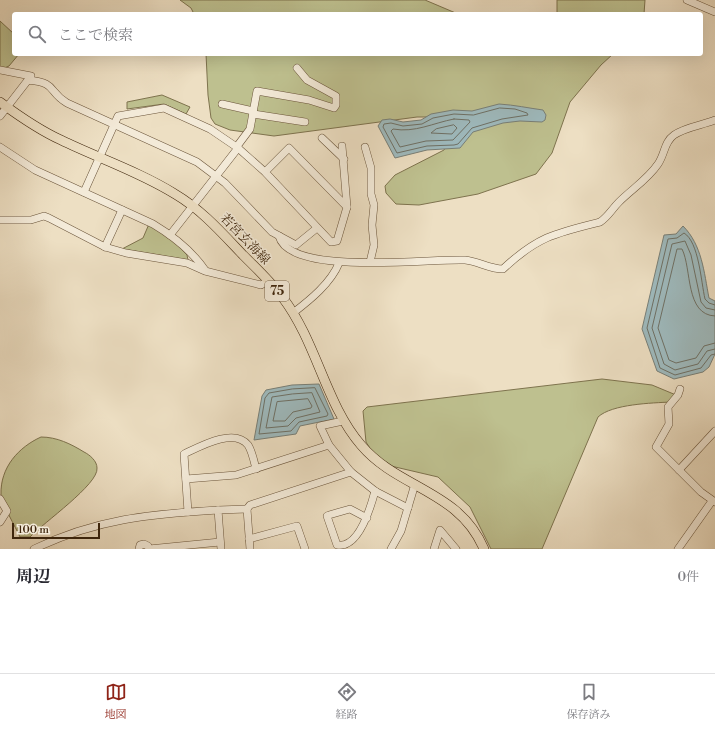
<!DOCTYPE html>
<html lang="ja">
<meta charset="utf-8">
<style>
body{margin:0;font-family:"Libre Bodoni","Noto Serif JP",serif;background:#f7f7f7;color:#2b2b33}
.scale{position:absolute;left:12px;bottom:10px;width:88px;box-sizing:border-box;padding-left:4px;border:2px solid #3f260c;border-top:0;font-size:11px;line-height:14px;white-space:nowrap;color:#3f260c;-webkit-text-stroke:3px #f3ead8;paint-order:stroke}
.list{margin:0;padding:0;list-style:none}
h2{display:flex;justify-content:space-between;align-items:center;height:52px;margin:0;padding:0 16px;font-size:17px}
h2 small{font-size:13px;font-weight:400;color:#7c7c81}
.icon{flex:none;width:22px;height:22px;fill:none;stroke:currentColor;stroke-width:2;stroke-linecap:round;stroke-linejoin:round}
.map{position:relative;flex:none;width:715px;height:549px;overflow:hidden}
.search{position:absolute;background:#fff;box-shadow:0 4px 16px #0002;left:12px;right:12px;top:12px;height:44px;display:flex;align-items:center;gap:10px;box-sizing:border-box;padding:0 14px;border-radius:4px;color:#7c7c81;font-size:15px}
.sheet{height:124px;background:#fff}
nav{display:flex;justify-content:space-around;align-items:center;box-sizing:border-box;height:56px;border-top:1px solid #e1e1e2;background:#fff;font-size:11px;color:#7c7c81}
nav a{display:grid;justify-items:center;gap:2px}
nav .on{color:#8f2418}
.map>svg:first-child{display:block}
</style>
<div class="map">
<svg width="715" height="549" viewBox="0 0 715 549">
<rect width="100%" height="100%" fill="#eddfc3"/>
<filter id="stains"><feTurbulence type="fractalNoise" baseFrequency=".005" numOctaves="4"/><feColorMatrix values="0 0 0 0 .2 0 0 0 0 .09 0 0 0 0 .02 0 0 0 .5 -.17"/></filter>
<radialGradient id="worn" r=".72"><stop offset=".6" stop-color="#630" stop-opacity="0"/><stop offset="1" stop-color="#630" stop-opacity=".3"/></radialGradient>
<g fill="#bec08f" stroke="#7e734e">
<path d="M180 0H425L458 14H194L191 8Z"/>
<path d="M557 0H645L644 14H557Z"/>
<path d="M0 21 14 34V54H19L9 66 0 70Z"/>
<path d="M206 54H613L601 65 570 102 552 153 536 174 478 194 419 205 396 204 386 193 385 186 395 175 444 150 446 146 435 117H417L274 136 230 130 215 124 211 118 208 95Z"/>
<path d="M162 95 190 107 186 114 164 104 127 109V102Z"/>
<path d="M149 224 172 239 187 255 188 260 122 249 143 238Z"/>
<path d="M602 379 652 385 676 395 671 402C652 403 612 404 598 417L542 549H491L470 507 438 477 391 466 373 453 366 442 363 411 367 407Z"/>
<path d="M41 437C57 437 71 444 84 452 90 455 97 461 97 468 99 484 43 523 30 537H20C15 526 3 506 1 495 0 467 19 447 41 437Z"/>
</g>
<g fill="#9ebabe" stroke="#787f77">
<path d="M499 104C515 105 528 108 543 110L546 115 545 120 542 122 520 121 503 123 473 132 460 148 427 150 395 158 378 126 382 120 390 119 403 122 421 120 431 114 453 110 472 111Z"/>
<path d="M683 226C702 245 704 272 709 298L715 301V354L709 367 703 372 674 379 657 371 642 329 664 235 676 234Z"/>
<path d="M319 384 334 419 300 426 296 434 254 440 262 396 266 390 292 385Z"/>
</g>
<g fill="none" stroke-linecap="round" stroke-linejoin="round">
<g stroke="#6e7065" stroke-width="1">
<path d="M500 108 515 109 527 113 528 115 502 119 472 128 458 144 454 145 427 146 397 153 383 127 384 124 391 123 403 126 422 124 433 118 454 114 473 115Z"/>
<path d="M454 119 469 120 470 122 453 140 426 141 400 147 391 131 393 129C415 133 433 123 454 119Z"/>
<path d="M454 125 457 128 452 134 431 133 436 129Z"/>
<path d="M715 305 709 303 705 299C701 282 699 242 684 233L677 238 668 239 647 328 660 368 675 375 701 368 711 355 715 354"/>
<path d="M715 310 706 308 701 302 691 255 685 241 672 244 652 328 664 364 675 370 698 364 707 351 715 349"/>
<path d="M715 316C685 315 692 269 682 249H677L658 328 669 360 676 363 696 358 704 346 715 343"/>
<path d="M315 388 328 414 327 416 299 422 291 431 259 434 265 398 269 393 292 389Z"/>
<path d="M312 393 320 412 296 418 288 426 266 428 272 397 292 394Z"/>
<path d="M308 399 312 406 311 408 293 412 285 421H273L277 402Z"/>
</g>
<g stroke="#6a543a" stroke-width="8">
<g id="minor">
<path d="M687 0 715 12"/>
<path d="M0 70 31 76"/>
<path d="M222 104 253 111"/>
<path d="M253 114 305 122"/>
<path d="M0 116 28 80C58 83 47 91 67 103L197 162 225 183 272 232 296 245 317 228"/>
<path d="M322 138 344 159"/>
<path d="M342 146 347 207"/>
<path d="M0 147 35 170 153 224C173 236 192 251 205 270"/>
<path d="M365 147 371 168V194L374 205 372 225 374 245 370 262"/>
<path d="M84 192 118 116 164 108 210 129 238 148 265 172 331 242 337 241 347 207 289 148 265 172"/>
<path d="M0 220H31L44 216 49 218 105 247 126 253 187 263 205 271 261 285 268 281"/>
<path d="M170 235 238 148V145L250 129 257 91 309 100 334 108 336 105V96L307 80 297 68"/>
<path d="M279 236C289 277 431 258 465 260 478 261 489 269 503 269 537 237 555 233 600 222 608 217 612 209 619 202 632 189 648 179 658 164 665 154 664 142 674 135 685 127 703 125 715 120"/>
<path d="M105 247 122 210"/>
<path d="M293 313C310 300 331 283 339 263"/>
<path d="M680 389 678 395 668 407 669 424 656 447 701 492 715 502"/>
<path d="M329 445 320 426 343 421"/>
<path d="M679 470 715 431"/>
<path d="M186 479 236 475 329 445 351 472"/>
<path d="M0 499 7 511 0 522"/>
<path d="M188 512 184 454C199 447 234 427 248 445 252 451 254 461 256 469"/>
<path d="M367 518 350 509 329 515 327 516 337 545C359 549 371 506 375 491"/>
<path d="M249 539 297 526 305 549"/>
<path d="M34 549C96 519 150 514 218 510"/>
<path d="M139 549 140 545 144 544 148 546 149 549"/>
<path d="M149 549 220 542"/>
<path d="M221 549 218 510 247 509"/>
<path d="M250 549 247 509 250 505 351 472 375 491 408 508"/>
<path d="M391 549 401 531 415 484"/>
<path d="M434 549 440 530 456 549"/>
<path d="M678 549 712 501"/>
</g>
</g>
<g stroke="#3f260c" stroke-width="10">
<path id="major" d="M0 102C19 116 39 130 61 140 98 158 140 172 175 194 202 210 222 233 243 255 257 269 271 282 283 298 317 343 326 405 361 445 398 489 459 490 484 549"/>
</g>
<use href="#minor" stroke="#f3ead8" stroke-width="7"/>
<use href="#major" stroke="#eddfc3" stroke-width="9"/>
</g>
<g text-anchor="middle" dominant-baseline="central" stroke-width="3" stroke-linejoin="round" paint-order="stroke">
<rect fill="#f3ead8" stroke="#756149" stroke-width="1" x="265" y="281" width="24" height="20" rx="3"/>
<g font-size="12" font-weight="bold" fill="#3f260c">
<text x="277" y="291">75</text>
</g>
<g font-size="13" fill="#3f260c" stroke="#f3ead8">
<text transform="translate(245 239) rotate(46)">若宮玄海線</text>
</g>
</g>
<rect width="100%" height="100%" filter="url(#stains)"/>
<rect width="100%" height="100%" fill="url(#worn)"/>
</svg>
<div class="scale">100 m</div>
<div class="search"><svg class="icon" aria-label="search" viewBox="0 0 24 24"><circle cx="10" cy="10" r="6"/><path d="M15 15l6 6"/></svg>ここで検索</div>
</div>
<section class="sheet">
<h2>周辺<small>0件</small></h2>
<ul class="list">
</ul>
</section>
<nav>
<a class="on"><svg class="icon" aria-label="map" viewBox="0 0 24 24"><path d="M3 6l6-2 6 2 6-2v14l-6 2-6-2-6 2zM9 4v14M15 6v14"/></svg>地図</a>
<a><svg class="icon" aria-label="directions" viewBox="0 0 24 24"><path d="M12 3l9 9-9 9-9-9zM9 14v-3h6M13 9l2 2-2 2"/></svg>経路</a>
<a><svg class="icon" aria-label="saved" viewBox="0 0 24 24"><path d="M7 4h10v16l-5-4-5 4z"/></svg>保存済み</a>
</nav>
